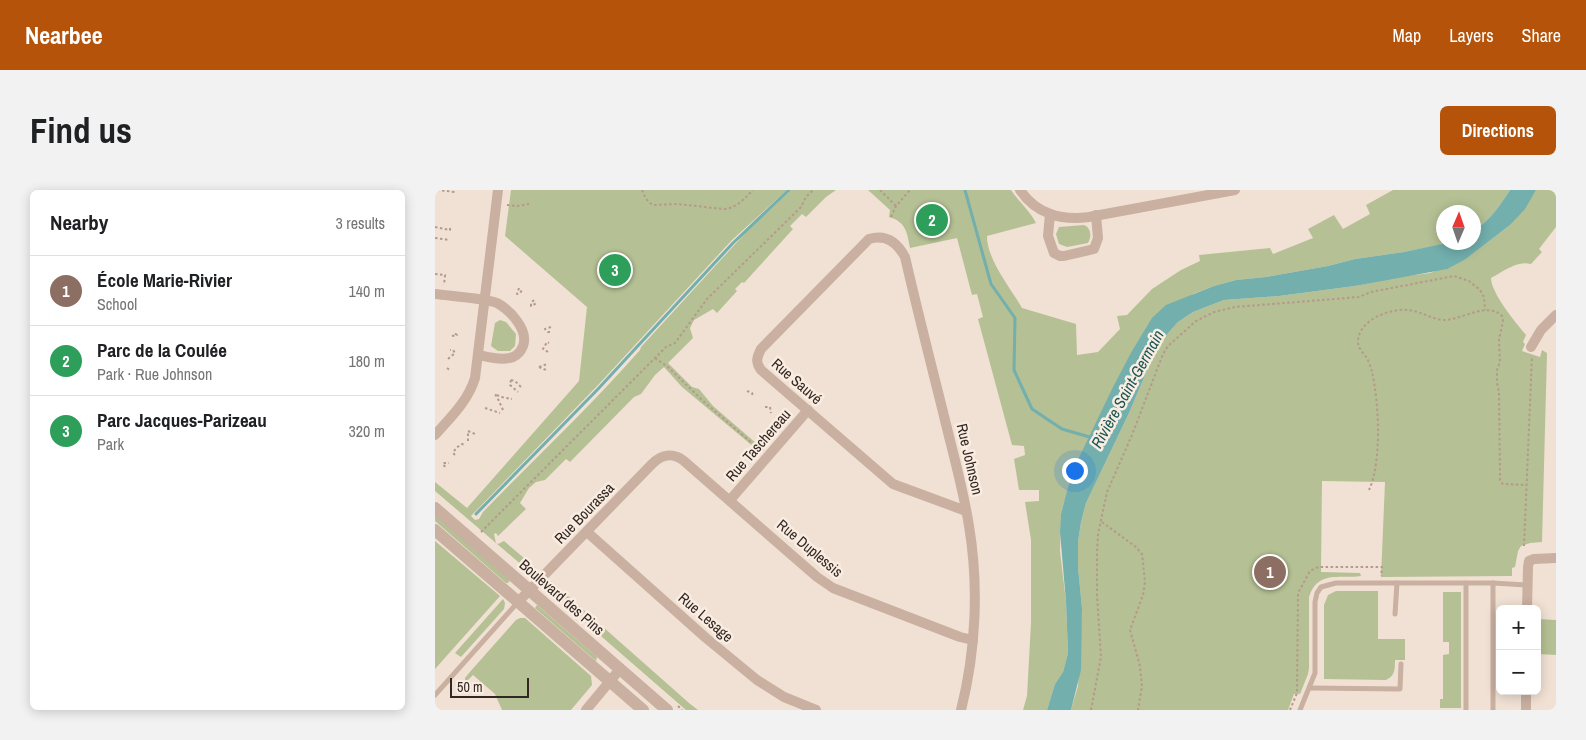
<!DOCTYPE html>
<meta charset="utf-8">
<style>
body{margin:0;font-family:"Archivo Narrow",sans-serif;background:#f2f2f2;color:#202124}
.controls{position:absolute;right:15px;bottom:15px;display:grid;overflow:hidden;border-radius:8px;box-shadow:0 2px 12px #0003}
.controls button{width:45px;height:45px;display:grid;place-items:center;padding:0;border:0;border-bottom:1px solid #e0e0e0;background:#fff;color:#202124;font:25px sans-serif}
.compass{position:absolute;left:1001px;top:15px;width:45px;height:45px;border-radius:50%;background:#fff;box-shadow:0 2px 12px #0003;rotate:2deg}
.scale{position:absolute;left:15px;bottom:12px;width:79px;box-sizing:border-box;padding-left:5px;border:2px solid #332724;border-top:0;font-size:14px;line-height:18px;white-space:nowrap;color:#332724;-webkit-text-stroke:4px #f9ece0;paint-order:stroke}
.you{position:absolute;left:639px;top:280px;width:18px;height:18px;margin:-12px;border:4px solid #fff;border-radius:50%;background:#1a73e8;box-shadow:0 0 0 8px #1a73e833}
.badge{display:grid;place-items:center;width:32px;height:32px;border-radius:50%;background:#b45309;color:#fff;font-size:16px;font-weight:700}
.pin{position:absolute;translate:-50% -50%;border:2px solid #fff;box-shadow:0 1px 5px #0006}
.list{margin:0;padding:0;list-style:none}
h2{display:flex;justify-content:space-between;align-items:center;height:65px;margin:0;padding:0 20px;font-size:21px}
h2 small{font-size:16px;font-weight:400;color:#757577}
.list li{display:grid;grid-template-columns:32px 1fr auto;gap:15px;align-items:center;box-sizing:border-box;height:70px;padding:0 20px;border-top:1px solid #e0e0e0}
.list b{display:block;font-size:19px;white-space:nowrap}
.list p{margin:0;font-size:16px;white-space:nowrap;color:#757577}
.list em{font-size:16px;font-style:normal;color:#757577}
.map{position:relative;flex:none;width:1121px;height:520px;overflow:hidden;border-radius:8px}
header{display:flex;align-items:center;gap:30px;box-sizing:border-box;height:70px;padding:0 25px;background:#b45309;color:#fff}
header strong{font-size:24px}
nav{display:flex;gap:28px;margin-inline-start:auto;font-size:18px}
.intro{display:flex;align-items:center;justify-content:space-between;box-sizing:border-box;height:120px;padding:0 30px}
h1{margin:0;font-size:35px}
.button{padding:12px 22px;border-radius:8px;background:#b45309;color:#fff;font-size:18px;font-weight:700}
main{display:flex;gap:30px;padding:0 30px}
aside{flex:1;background:#fff;border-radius:8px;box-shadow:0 2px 12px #0003}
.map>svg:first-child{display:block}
</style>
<header>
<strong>Nearbee</strong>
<nav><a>Map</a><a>Layers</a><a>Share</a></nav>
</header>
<div class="intro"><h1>Find us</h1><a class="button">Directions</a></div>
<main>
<aside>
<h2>Nearby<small>3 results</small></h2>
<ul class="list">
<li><span class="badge" style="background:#8d6e63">1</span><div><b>École Marie-Rivier</b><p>School</p></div><em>140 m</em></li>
<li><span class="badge" style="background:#2e9e5b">2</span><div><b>Parc de la Coulée</b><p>Park · Rue Johnson</p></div><em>180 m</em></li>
<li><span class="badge" style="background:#2e9e5b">3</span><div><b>Parc Jacques-Parizeau</b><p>Park</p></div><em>320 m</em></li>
</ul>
</aside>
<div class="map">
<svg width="1121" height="520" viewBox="0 0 1121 520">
<rect width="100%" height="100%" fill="#f1e1d4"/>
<g fill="#b5c094">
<path d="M76 0H352L297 50 164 194 36 326 40 330 44 329 48 322C100 268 155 217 205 160L206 157 314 39 356 0H401L391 7 371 27 367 24 355 36 358 39 309 93 307 92 300 99 302 101 282 123 278 119 259 130 255 138 258 148 233 173 257 197 264 199 278 216 329 260 326 263 247 197 229 177 220 185 206 204 199 207 135 272 131 269 110 290 101 292 94 298 85 313 91 319 63 346 61 343 59 344 61 353 63 354 69 351 102 379 98 383 97 381 95 382 0 301V292L32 318 144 191 152 117 70 46Z"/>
<path d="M433 0H576C583 11 595 21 601 33L552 46C552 70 575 97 587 118L641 134 642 165 663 162 685 139 682 126 692 125 717 99 746 80 765 71 764 65 835 58 838 64 878 48 873 39 899 25 908 39 935 24 931 15 958 0H1075C1066 14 1054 32 1039 40L1038 22H1008V52L1012 53 1010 54 969 62 920 69 893 76 831 87 801 90 779 96 758 104 652 254 639 278 626 324 625 361 631 412 633 463 628 482 620 494 612 520H588L592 506 596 433V350L590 312 604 311V300H584L579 269 590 265 589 256 577 255 543 129 548 127 542 104 537 105 522 48 475 58C472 42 471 32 454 27L455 20Z"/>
<path d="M1101 0H1121V37L1104 59 1107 62 1096 74C1082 70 1069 81 1056 88 1056 103 1081 133 1091 145L1088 152 1090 154 1087 161 1105 167 1107 160 1112 163 1107 352 1095 353 1086 356 1083 361 1080 377 1077 378V386L946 387 950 292 887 291 886 382 925 383 926 386C904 389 883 380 874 407V478L873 484 865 504H859L853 520H636L643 496 647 418 643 377V352L646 332 651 313 694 223 722 157 734 142 743 132 758 122 789 110 844 106 920 96 963 87 995 83 1031 69 1075 35Z"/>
<path d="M649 35C656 38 657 46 653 53L632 57 624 54 621 44 624 37Z"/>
<path d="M65 130 71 132 81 144 80 156 75 161H63L56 156 60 133Z"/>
<path d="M0 325 75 390 73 393H71L0 331Z"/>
<path d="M0 351 65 406 0 479Z"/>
<path d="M116 391 254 513 263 520H251L113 400 114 397 112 395Z"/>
<path d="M901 401H943V449H970V470H960C960 479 960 486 951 490L889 489V415L893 405Z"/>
<path d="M1008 402H1026V518H1005V509H1008V465L1014 464V452H1008Z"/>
<path d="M68 409 70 413 69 419 26 467 20 463Z"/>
<path d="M102 415 162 467 161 471 100 418Z"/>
<path d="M85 428H90L156 486 157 495 136 520H67L60 504 38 485 32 491 30 490V488L34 483 81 430Z"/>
<path d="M1103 429 1121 430V465L1103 464Z"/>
</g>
<path fill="#72afad" d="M1075 0H1101L1090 19 1075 35 1031 69 1012 79 920 96 844 106 789 110 758 122 743 132 734 142 722 157 694 223 651 313 646 332 643 352V377L647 418 646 480 636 520H612L620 494 628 482 633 463 631 412 625 342 626 324 632 301 639 278 678 197 697 161 717 128 731 115 779 96 801 90 831 87 893 76 920 69 969 62 1012 53 1038 52 1039 40C1054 32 1066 14 1075 0Z"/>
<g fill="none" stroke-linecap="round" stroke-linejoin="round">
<g stroke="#72afad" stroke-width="3">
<path d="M530 0 556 94 580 128 579 180 597 219 627 239 658 248"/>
<path d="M41 324 163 199 298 53 354 0"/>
</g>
<g stroke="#b5998b" stroke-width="2" stroke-dasharray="2.5 2.5" stroke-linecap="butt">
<path d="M2 0 20 2V0"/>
<path d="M207 0C210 6 212 13 219 15L242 14 289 19C302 18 309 9 318 0"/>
<path d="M445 0 461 16"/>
<path d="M72 15 82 16 94 14"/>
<path d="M456 27 461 16 475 0"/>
<path d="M0 37 15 40V38"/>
<path d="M0 48 15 50"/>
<path d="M0 84 10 85 9 95"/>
<path d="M84 98 82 104 85 103 87 100"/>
<path d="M99 110 96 113V116L102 113"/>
<path d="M115 142H113L110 139 116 137"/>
<path d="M17 146 22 145 18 142"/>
<path d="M113 162 108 159 112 152 114 153"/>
<path d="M220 168 233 177 267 210 325 260"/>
<path d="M13 169 20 163 18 160H15"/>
<path d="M104 177 112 174"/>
<path d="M104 177 111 180"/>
<path d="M12 178 16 181"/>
<path d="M76 190 75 195 83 202"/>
<path d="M76 190 80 191 87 198"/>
<path d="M312 201 317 203 318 207"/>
<path d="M330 217H335L336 223"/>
<path d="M50 218 65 223"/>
<path d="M68 220 63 209 60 204 66 207 77 209"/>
<path d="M33 251V241L40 244"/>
<path d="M20 265 18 263 21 258 27 254 30 255"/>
<path d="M10 277 8 273H14"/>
<path d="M934 300C947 272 944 212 937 182 936 178 934 172 932 168 928 163 923 158 923 152 923 130 955 118 973 120 983 121 992 126 1002 129 1023 135 1049 109 1067 126L1068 131 1064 150 1065 172 1062 180V193L1064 202 1065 287V291L1068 294 1091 295"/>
<path d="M667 332 701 357 707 364 710 392 708 405 695 440 705 476 707 496 703 520"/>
<path d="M46 342 231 157 240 153 272 109 366 17 371 7 378 0"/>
<path d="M1089 356 1097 166"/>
<path d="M243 516 247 520"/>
<path d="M656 520 666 467 662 405V362L663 344 672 302 697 245 728 164 733 156 761 131 779 122 800 117 924 107 936 102 1019 86 1034 91 1045 100 1049 107 1050 120"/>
<path d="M855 520 862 503 863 403 875 381 883 377H947L946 386"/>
</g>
<g stroke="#c9b0a0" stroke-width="5">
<path d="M1031 393V520"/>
<path d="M960 424 962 393"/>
<path d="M875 498 965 499 966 474"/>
<path d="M0 505 83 412"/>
<path d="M865 520 880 483V412L882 403 886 397 901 393H1058L1092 395"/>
<path d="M1058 520V393"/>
</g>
<g stroke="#c9b0a0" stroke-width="10">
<path d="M585 0C601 24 627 31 654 27L800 0"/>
<path d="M615 24 613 46 619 63 625 66H629L659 59 663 48 661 25"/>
<path d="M0 104C15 106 50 108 62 113 75 120 94 140 88 156 86 161 83 165 78 167 67 171 54 167 43 165"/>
<path d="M1096 157 1106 140 1121 125"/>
<path d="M0 245C16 227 33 211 40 188L63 0"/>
<path d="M295 310 373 220"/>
<path d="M152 342 271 448 322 490 349 507 381 520"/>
<path d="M84 411 217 274C226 265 238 262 249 271L382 387 398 398 525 447 538 450"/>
<path d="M1092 419 1093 377 1094 371 1099 369 1121 368"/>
<path d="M151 520 185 479"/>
<path d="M526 520C541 461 544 396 534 336 528 297 517 260 508 222 495 170 482 119 470 67 462 52 451 44 434 49L326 159C322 167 320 172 326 180L458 294 531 321"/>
<path d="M1091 520V501"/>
</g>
<g stroke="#c9b0a0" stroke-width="12">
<path d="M0 318 232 520"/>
<path d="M0 340 208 520"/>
</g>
</g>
<g text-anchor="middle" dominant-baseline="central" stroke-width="5" stroke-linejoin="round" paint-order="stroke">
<g font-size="15" fill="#332724" stroke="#f9ece0">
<text transform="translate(362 191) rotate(41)">Rue Sauvé</text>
<text transform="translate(323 255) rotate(-49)">Rue Taschereau</text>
<text transform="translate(535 269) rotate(77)">Rue Johnson</text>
<text transform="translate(149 323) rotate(-46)">Rue Bourassa</text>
<text transform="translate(375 358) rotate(40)">Rue Duplessis</text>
<text transform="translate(127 407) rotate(41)">Boulevard des Pins</text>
<text transform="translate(271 427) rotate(41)">Rue Lesage</text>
</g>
<g font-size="16" font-style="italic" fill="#185554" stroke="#f9ece0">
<text transform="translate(692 199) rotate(-61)">Rivière Saint-Germain</text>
</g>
</g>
</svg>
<div class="controls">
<button>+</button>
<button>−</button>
</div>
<svg class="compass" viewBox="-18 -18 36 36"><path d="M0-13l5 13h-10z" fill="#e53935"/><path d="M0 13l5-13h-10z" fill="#757577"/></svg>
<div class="scale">50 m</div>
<div class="you"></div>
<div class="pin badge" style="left:835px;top:382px;background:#8d6e63">1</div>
<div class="pin badge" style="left:497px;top:30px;background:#2e9e5b">2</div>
<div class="pin badge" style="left:180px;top:80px;background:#2e9e5b">3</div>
</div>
</main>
